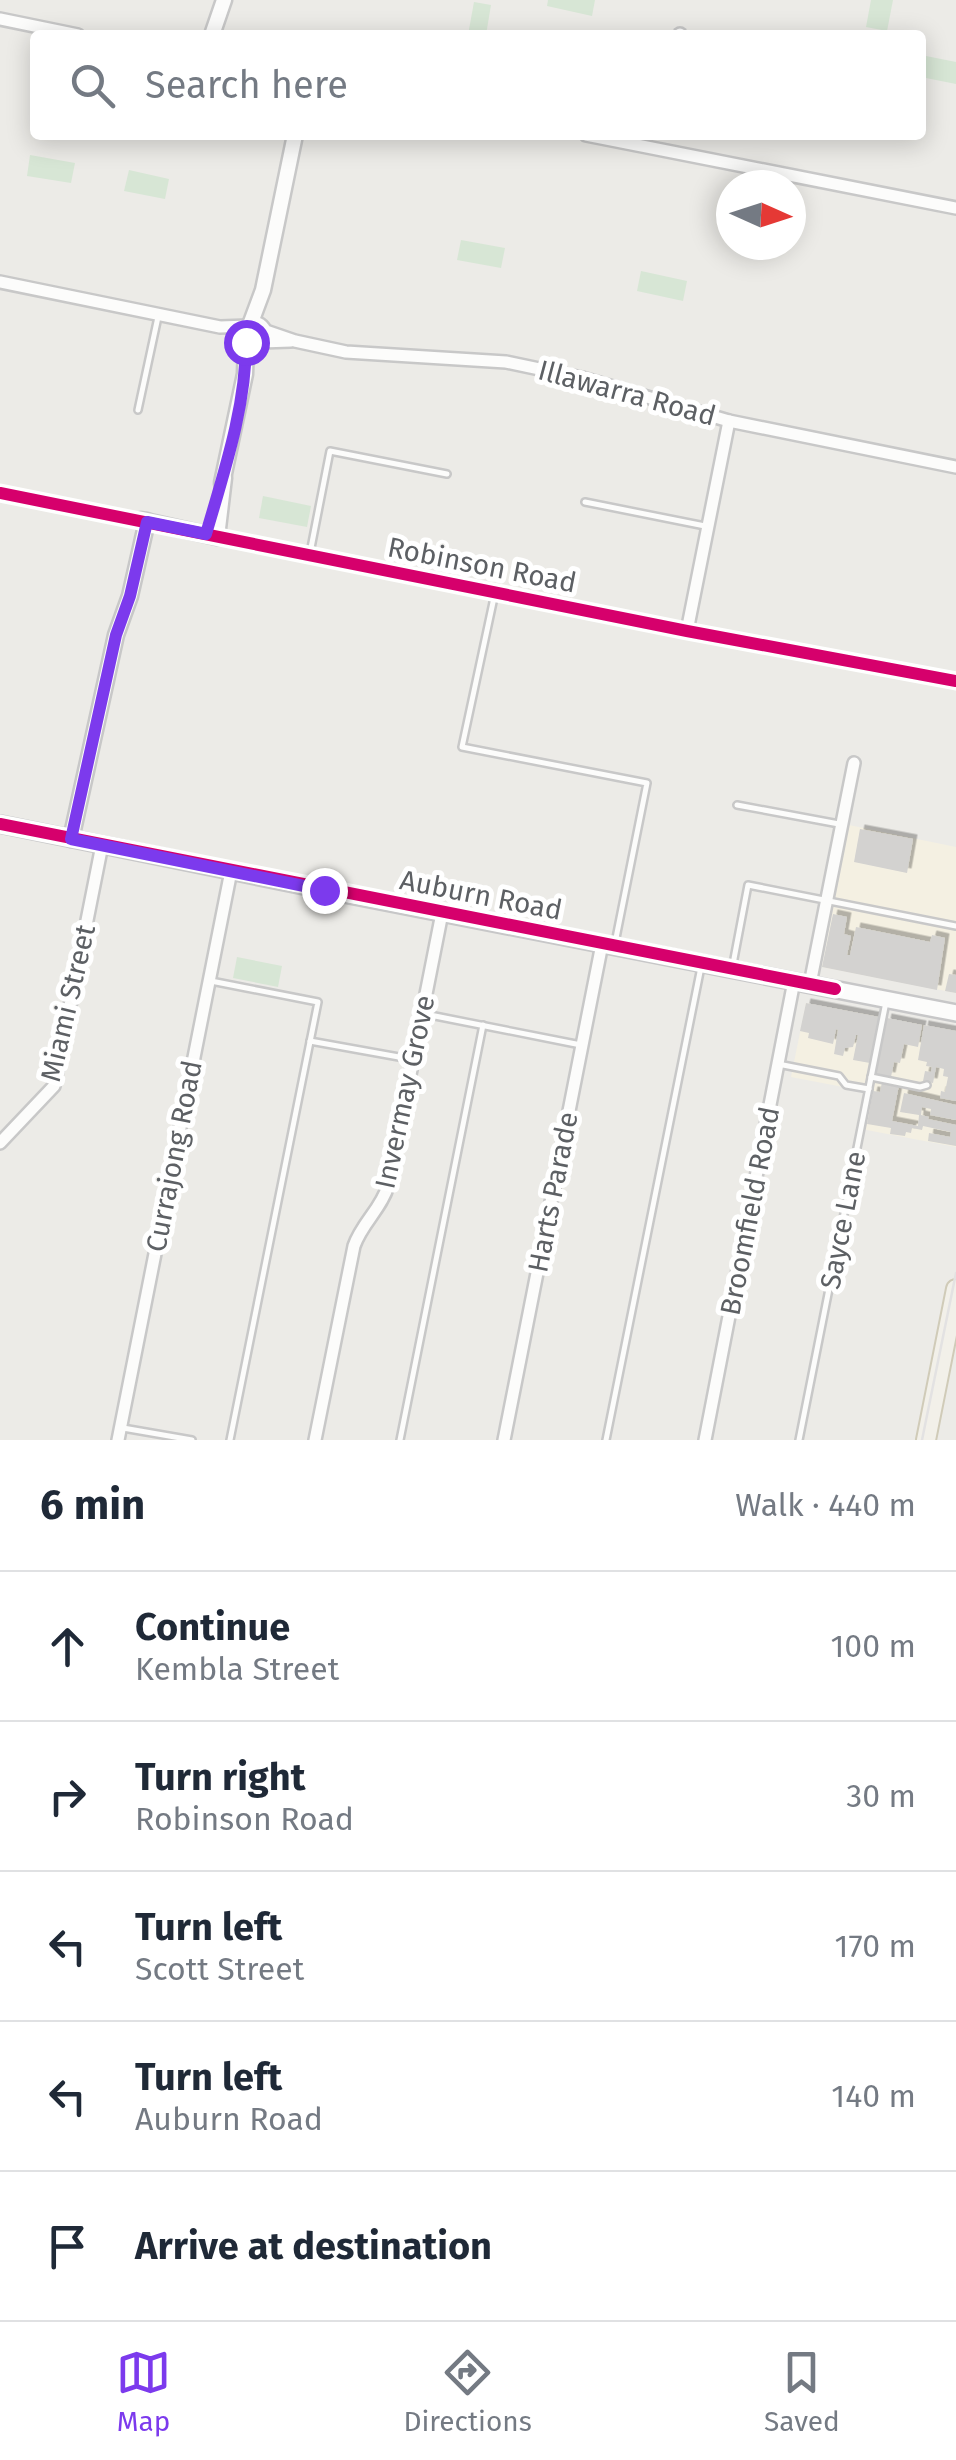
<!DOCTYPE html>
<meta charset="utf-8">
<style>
body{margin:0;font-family:"Fira Sans",sans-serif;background:#f6f6f7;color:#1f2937}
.compass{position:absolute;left:716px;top:170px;width:90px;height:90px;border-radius:50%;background:#fff;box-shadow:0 5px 25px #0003;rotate:93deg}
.stop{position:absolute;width:30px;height:30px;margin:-22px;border:8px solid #7c3aed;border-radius:50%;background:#fff}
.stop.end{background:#7c3aed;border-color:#fff;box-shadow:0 2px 10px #0008}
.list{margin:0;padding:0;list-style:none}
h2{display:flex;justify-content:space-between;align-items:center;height:130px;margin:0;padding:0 40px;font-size:42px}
h2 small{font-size:32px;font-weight:400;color:#747a83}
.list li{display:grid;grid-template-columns:65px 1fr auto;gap:30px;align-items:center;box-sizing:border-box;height:150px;padding:0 40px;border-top:2px solid #e0e1e3}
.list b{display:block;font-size:38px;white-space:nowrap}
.list p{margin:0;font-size:32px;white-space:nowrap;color:#747a83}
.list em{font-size:32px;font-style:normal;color:#747a83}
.icon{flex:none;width:55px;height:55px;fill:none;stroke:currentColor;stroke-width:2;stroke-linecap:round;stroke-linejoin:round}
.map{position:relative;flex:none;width:956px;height:1440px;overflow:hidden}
.search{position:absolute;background:#fff;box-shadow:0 5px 25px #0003;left:30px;right:30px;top:30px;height:110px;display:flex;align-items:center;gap:25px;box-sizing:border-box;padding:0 35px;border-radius:10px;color:#747a83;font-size:38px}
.sheet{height:880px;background:#fff}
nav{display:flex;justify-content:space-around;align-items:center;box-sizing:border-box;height:140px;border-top:2px solid #e0e1e3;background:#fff;font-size:28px;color:#747a83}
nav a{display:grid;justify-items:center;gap:5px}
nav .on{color:#7c3aed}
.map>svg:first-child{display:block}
</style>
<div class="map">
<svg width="956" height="1440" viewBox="0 0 956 1440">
<defs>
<filter id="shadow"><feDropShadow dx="4.5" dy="-4.5" stdDeviation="0" flood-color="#0004"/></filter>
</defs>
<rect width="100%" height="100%" fill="#ecebe7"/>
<g fill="#f4f0e2">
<path d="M849 825 956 847V993L822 967Z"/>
<path d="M806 1003 956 1031V1147L856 1128 864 1091 791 1077Z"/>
</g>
<g fill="#d7e6d5">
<path d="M548 0H595L592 16 547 6Z"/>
<path d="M871 0H893L887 31 866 27Z"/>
<path d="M474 2 491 5 486 35H468Z"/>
<path d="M921 55 956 62V84L921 77Z"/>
<path d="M30 155 75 163 71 183 27 176Z"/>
<path d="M129 170 169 179 165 199 124 191Z"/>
<path d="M461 240 505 248 501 268 457 260Z"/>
<path d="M641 271 687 281 683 301 637 291Z"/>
<path d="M263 496 311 506 307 527 259 518Z"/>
<path d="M237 957 282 966 278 987 233 978Z"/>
</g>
<g fill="#d3d2d0" filter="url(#shadow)">
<path d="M860 829 913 839 907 873 854 862Z"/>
<path d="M833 914 847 917 844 934 851 936 847 955H850L856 927 930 942 932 935 945 938 937 990 822 967Z"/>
<path d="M949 974 956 975V993L945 991Z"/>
<path d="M806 1003 879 1017 870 1063 853 1060 858 1035H856L853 1047 845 1048 843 1056 834 1054 838 1030 836 1029 833 1044 808 1038 809 1033 800 1031Z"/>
<path d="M887 1018 922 1025 918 1047 904 1044 900 1063 894 1062 891 1077 876 1074Z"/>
<path d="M924 1025 956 1031V1101L940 1098 941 1091 945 1092 948 1077 943 1076 944 1069 936 1067 933 1083 923 1081 925 1071 931 1072 932 1067 926 1066 927 1062 918 1060Z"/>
<path d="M882 1082 899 1085 892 1121 918 1126 919 1115 900 1112 904 1093 956 1105V1120L930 1115 931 1109 922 1107 921 1115 929 1117 928 1119 956 1125V1146L928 1141 929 1133 950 1137 951 1132 923 1126 922 1130 912 1128 911 1133 906 1132 905 1136 890 1134 891 1128 867 1124 873 1091 880 1092Z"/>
</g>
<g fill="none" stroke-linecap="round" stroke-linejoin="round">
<g stroke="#c8c8c8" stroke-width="10">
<g id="service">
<path d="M138 410 158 317"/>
<path d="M585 502 705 526"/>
<path d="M310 553 330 451 447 474"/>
<path d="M495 593 462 747 647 783 615 943"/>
<path d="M737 805 839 824"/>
<path d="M733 964 748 885 956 926"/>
<path d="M211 981 318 1002 230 1440"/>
<path d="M425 1014 581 1045"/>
<path d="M310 1041 410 1059"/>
<path d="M778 1064 839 1076 846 1085 869 1089"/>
<path d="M871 1077 920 1087 927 1085"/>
<path d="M123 1428 192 1440"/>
<path d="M400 1440 483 1025"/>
<path d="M606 1440 701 967"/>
<path d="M799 1440 886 1002"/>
</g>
</g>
<g stroke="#c8c8c8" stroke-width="16">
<g id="minor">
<path d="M0 19 78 35"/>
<path d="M680 35V34"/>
<path d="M586 135 956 208"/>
<path d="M0 282 220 327 248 326"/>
<path d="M263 330 295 341 346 352 506 362 582 378 729 421 956 467"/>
<path d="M261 342 291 341"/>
<path d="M0 493 139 520"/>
<path d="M217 537 744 642 956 681"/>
<path d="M687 631 729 421"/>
<path d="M810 984 854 763"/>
<path d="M0 1143 54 1086 102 845"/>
<path d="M118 1440 231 871"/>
<path d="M315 1440 354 1246C362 1223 381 1209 388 1186L442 913"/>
<path d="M504 1440 602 944"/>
<path d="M705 1440 794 981"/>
</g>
</g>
<g stroke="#c8c8c8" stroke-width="19">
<g id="tertiary">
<path d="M212 35 224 0"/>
<circle cx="254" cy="334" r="10"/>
<path d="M250 325 263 290 295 135"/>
<path d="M222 483 245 374 246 342"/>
<path d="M141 520 217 537 224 478"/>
<path d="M71 839 116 635 130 596 147 521"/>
</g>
</g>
<g stroke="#c7c7c8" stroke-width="20">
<path id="secondary" d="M0 824 324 890 956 1013"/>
</g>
<g stroke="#d0cbb8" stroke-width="22">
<path id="primary" d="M926 1440 956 1289"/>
</g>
<use href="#service" stroke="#fcfcfb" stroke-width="5"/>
<use href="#minor" stroke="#fcfcfb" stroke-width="11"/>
<use href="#tertiary" stroke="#fcfcfb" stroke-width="14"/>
<use href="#secondary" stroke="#fcfcfb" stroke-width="15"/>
<use href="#primary" stroke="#f2f0e9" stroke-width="18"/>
<path stroke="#e3e2e2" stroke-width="2.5" d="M922 1440 956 1273"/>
<g stroke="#fff" stroke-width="19">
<g id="cycleway">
<path d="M0 493 687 631 956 681"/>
<path d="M0 824 835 989"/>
</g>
</g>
<use href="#cycleway" stroke="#d6006c" stroke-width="12"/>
</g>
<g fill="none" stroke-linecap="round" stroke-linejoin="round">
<path stroke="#7c3aed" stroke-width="12" d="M246 342C246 407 224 472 206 534L147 522 130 596 116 635 71 839 324 890"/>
</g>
<g text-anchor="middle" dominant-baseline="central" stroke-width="10" stroke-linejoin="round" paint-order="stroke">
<g font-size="28" fill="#5d6064" stroke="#fff">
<text transform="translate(627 393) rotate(15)">Illawarra Road</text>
<text transform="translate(482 565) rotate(11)">Robinson Road</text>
<text transform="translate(481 895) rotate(11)">Auburn Road</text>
<text transform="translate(68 1003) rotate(-77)">Miami Street</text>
<text transform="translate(405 1092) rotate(-78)">Invermay Grove</text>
<text transform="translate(174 1156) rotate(-79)">Currajong Road</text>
<text transform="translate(553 1192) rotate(-79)">Harts Parade</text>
<text transform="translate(750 1211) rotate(-79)">Broomfield Road</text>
<text transform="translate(843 1220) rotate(-79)">Sayce Lane</text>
</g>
</g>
</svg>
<svg class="compass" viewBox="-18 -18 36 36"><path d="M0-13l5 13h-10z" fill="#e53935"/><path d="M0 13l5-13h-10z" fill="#747a83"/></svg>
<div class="stop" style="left:246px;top:342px"></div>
<div class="stop end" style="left:324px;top:890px"></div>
<div class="search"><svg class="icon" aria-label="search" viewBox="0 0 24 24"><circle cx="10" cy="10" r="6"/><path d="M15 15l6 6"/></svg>Search here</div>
</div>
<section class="sheet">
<h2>6 min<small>Walk · 440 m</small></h2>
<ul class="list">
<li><svg class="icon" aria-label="ahead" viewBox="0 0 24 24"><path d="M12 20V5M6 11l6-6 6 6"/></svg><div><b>Continue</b><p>Kembla Street</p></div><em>100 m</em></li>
<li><svg class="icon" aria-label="right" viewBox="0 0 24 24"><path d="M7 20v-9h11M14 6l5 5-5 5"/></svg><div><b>Turn right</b><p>Robinson Road</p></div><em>30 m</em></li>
<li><svg class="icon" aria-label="left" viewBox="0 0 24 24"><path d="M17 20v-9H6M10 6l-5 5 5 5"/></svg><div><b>Turn left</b><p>Scott Street</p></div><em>170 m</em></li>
<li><svg class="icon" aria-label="left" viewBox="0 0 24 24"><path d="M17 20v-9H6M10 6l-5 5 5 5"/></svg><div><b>Turn left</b><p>Auburn Road</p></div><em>140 m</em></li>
<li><svg class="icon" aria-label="arrive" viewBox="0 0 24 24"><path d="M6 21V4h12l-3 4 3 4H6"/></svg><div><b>Arrive at destination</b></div></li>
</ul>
</section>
<nav>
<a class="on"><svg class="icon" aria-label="map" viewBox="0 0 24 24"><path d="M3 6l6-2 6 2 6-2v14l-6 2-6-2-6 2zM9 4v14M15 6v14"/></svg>Map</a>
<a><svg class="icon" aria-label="directions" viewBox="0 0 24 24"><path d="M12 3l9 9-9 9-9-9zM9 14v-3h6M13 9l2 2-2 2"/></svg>Directions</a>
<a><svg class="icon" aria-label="saved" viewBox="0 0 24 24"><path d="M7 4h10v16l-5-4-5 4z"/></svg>Saved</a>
</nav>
